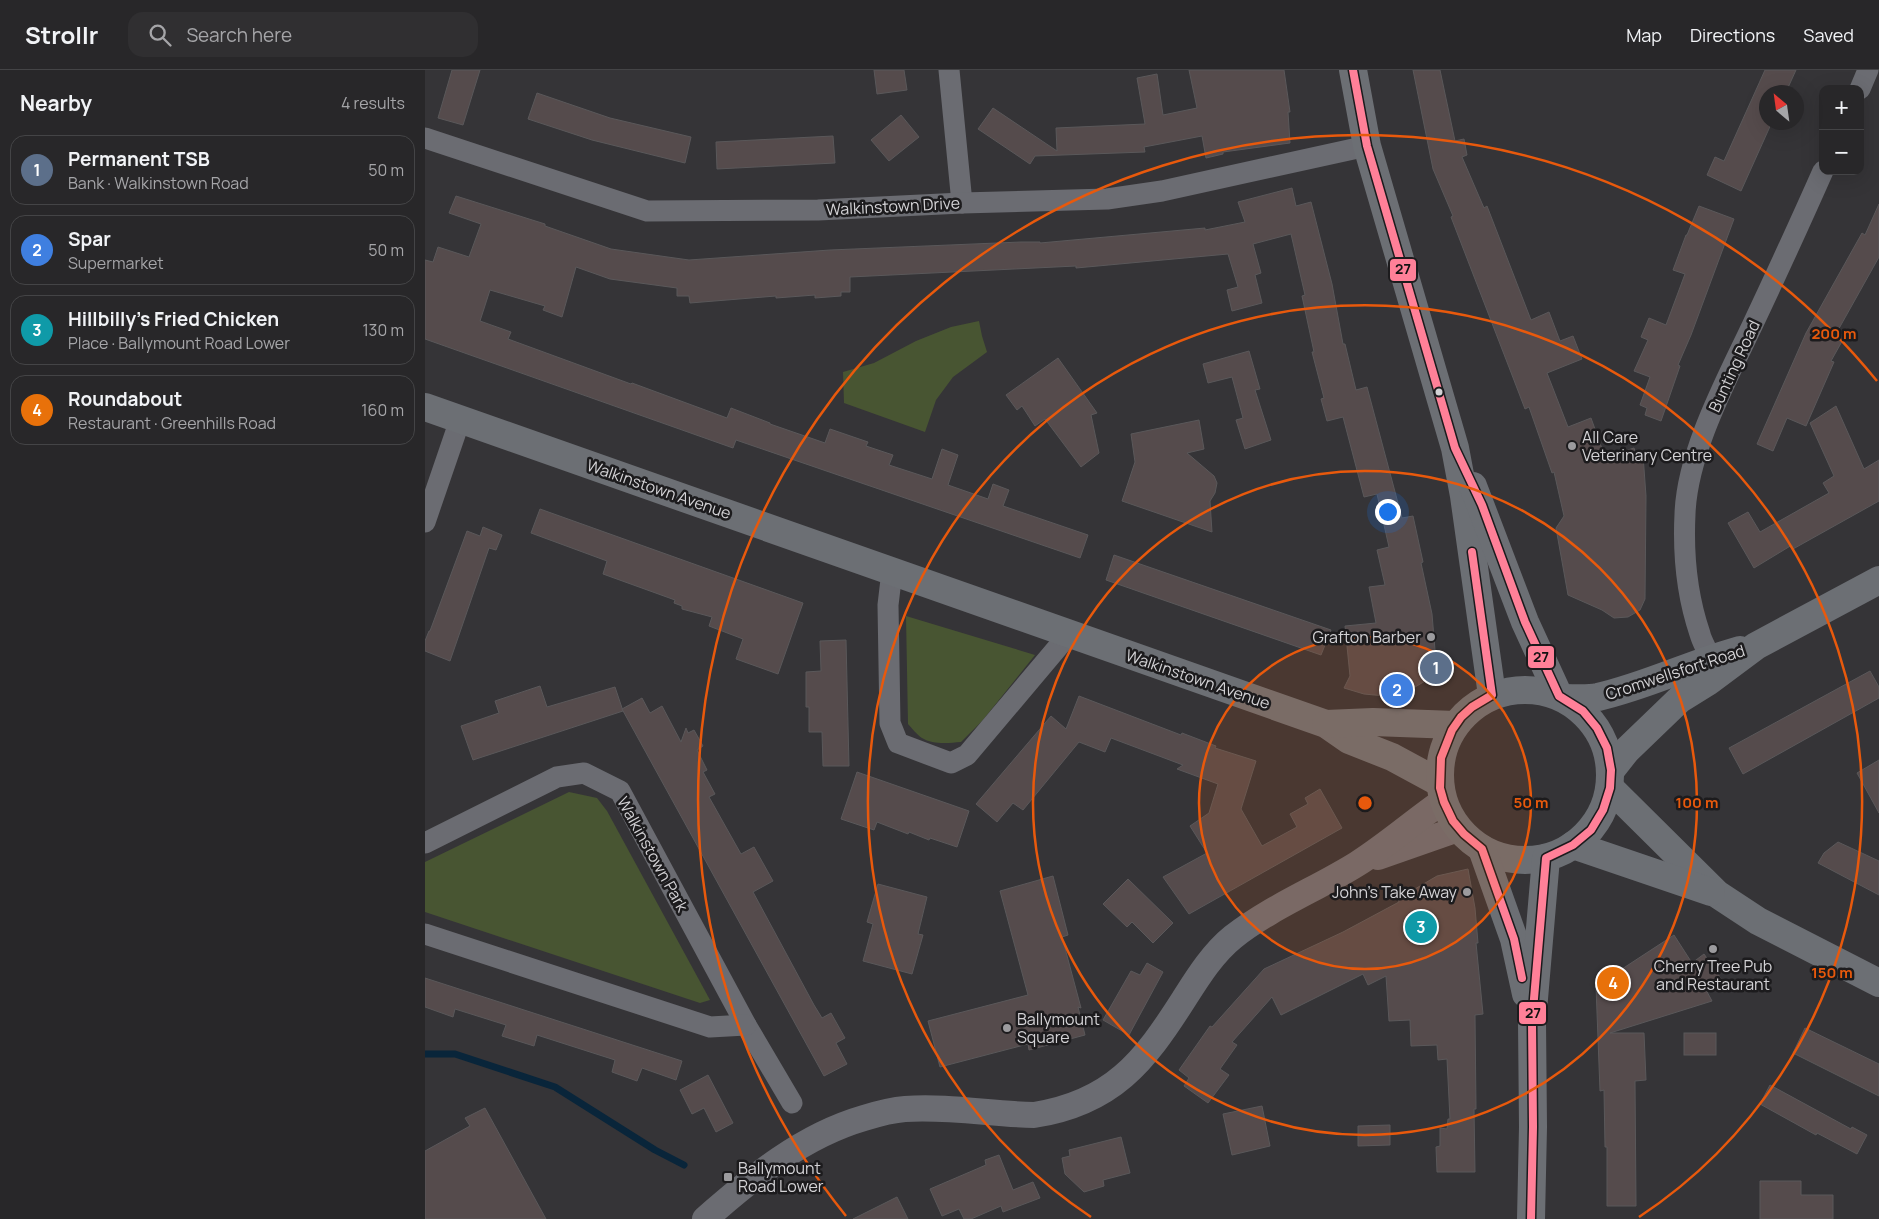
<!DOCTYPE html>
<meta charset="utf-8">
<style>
body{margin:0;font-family:Manrope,sans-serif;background:#302f31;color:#f1f3f6}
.controls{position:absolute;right:15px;top:15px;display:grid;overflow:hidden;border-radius:10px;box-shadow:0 5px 20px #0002}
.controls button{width:45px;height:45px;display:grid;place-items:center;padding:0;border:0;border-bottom:1px solid #444446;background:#282729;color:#f1f3f6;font:25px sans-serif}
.compass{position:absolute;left:1334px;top:15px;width:45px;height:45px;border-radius:50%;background:#282729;box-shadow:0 5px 20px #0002;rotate:331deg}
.you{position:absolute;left:962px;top:441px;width:18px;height:18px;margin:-12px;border:4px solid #fff;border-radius:50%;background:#1a73e8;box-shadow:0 0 0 8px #1a73e833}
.badge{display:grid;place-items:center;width:32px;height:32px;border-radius:50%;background:#95b2f1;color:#fff;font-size:16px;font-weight:700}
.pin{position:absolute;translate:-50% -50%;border:2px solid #fff;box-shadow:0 1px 5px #0006}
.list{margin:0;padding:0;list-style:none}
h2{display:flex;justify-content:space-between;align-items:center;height:65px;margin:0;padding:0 20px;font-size:21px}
h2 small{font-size:16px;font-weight:400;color:#a5a5a8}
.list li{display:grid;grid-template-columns:32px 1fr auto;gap:15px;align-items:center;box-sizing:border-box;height:70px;margin:0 10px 10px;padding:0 10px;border:1px solid #444446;border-radius:15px}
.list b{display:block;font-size:19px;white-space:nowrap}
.list p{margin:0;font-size:16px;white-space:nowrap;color:#a5a5a8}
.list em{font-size:16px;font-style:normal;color:#a5a5a8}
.icon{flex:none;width:28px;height:28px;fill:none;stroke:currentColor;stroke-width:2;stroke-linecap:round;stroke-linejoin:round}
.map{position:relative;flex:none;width:1454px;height:1149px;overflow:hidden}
header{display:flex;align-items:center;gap:30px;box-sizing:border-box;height:70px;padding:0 25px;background:#282729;border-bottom:1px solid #444446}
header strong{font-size:24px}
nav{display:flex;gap:28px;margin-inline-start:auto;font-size:18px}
.search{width:350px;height:45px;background:#302f31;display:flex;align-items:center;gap:12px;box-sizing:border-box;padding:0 18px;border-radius:15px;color:#a5a5a8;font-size:19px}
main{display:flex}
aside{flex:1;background:#282729}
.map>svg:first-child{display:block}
</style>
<header>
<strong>Strollr</strong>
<div class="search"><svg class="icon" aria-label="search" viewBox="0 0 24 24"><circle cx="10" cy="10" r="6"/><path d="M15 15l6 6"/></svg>Search here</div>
<nav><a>Map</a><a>Directions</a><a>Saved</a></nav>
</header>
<main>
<aside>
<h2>Nearby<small>4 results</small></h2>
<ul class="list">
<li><span class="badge" style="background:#5c6f8a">1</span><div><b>Permanent TSB</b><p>Bank · Walkinstown Road</p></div><em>50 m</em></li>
<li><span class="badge" style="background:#3f7fe0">2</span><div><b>Spar</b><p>Supermarket</p></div><em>50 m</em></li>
<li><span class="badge" style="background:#0f9aa8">3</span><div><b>Hillbilly's Fried Chicken</b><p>Place · Ballymount Road Lower</p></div><em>130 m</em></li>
<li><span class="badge" style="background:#e8710a">4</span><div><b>Roundabout</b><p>Restaurant · Greenhills Road</p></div><em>160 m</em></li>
</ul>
</aside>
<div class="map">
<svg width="1454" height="1149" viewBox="0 0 1454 1149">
<rect width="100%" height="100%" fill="#353437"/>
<g fill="#485532">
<path d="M554 251 557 266 562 282 528 307 511 330 500 362 419 333 418 302 449 293 491 271 526 257Z"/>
<path d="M481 546 610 585 557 651 536 672C524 673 508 675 497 668 492 665 487 658 483 654Z"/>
<path d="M144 722 172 728 182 741 285 930 275 933 0 842V792Z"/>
</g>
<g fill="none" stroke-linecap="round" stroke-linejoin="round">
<path stroke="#09253a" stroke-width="7" d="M0 984H30L130 1017 230 1080 259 1095"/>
</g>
<g fill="#554b4c" stroke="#5a585a">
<path d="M27 0H55L38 55 13 48Z"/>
<path d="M449 0H479L482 20 452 24Z"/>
<path d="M764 0H859L865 42H863L865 73 798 82V84L781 88 777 66 719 77 720 82 610 86 605 94 553 59 568 38 632 81 631 58 720 54 712 8 732 4 738 45 772 38Z"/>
<path d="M988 0H1015L1030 71 1039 69 1042 85 1037 87 1059 138 1062 136 1106 250 1124 242 1135 271 1148 266 1157 289 1122 303 1143 357 1166 348 1180 387 1209 378 1212 387 1218 385 1221 426 1220 529 1215 540 1203 547 1189 548 1177 540 1143 525 1131 458 1139 446 1129 402 1127 403 1104 337 1100 339 1087 305 1026 147 1028 146 1008 99Z"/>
<path d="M1340 0H1371L1361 22H1342V52H1347L1316 121 1282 105 1290 87 1299 91Z"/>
<path d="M112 23 185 48 266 67 260 93 167 70 103 49Z"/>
<path d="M476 45 494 67 464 91 446 70Z"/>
<path d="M408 66 410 93 292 99 291 72Z"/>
<path d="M867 118 871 136 886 132 907 214 918 274H920L931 320 942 317 977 448 988 446 998 492 996 493 1007 544 1012 604 980 623 960 626 939 624 919 618 925 606 920 556 951 553 944 517 960 515 952 480 964 477 952 424 939 427 918 347 902 351 896 329 899 328 887 282H889L877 226 880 225 866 164 828 174 836 203 830 205 837 233 807 241 802 220 813 217 803 184 651 198V196L425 207V222H416V226L390 228V225L351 228V226L265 233 264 226H252V218L185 209 151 197 137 247 118 240 120 236 65 220 55 251 86 262 83 269 206 314 207 313 302 348 306 338 345 353V354L400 373 405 359 443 372 441 376 468 385 464 395 507 409 517 379 533 385 523 415 563 429 568 414 584 420 578 436 663 465 655 488 311 370 308 378 0 269V190L8 192 13 177 44 187 56 154 24 143 31 126 120 154V156L186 179 264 190 405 180 596 172H615V173L780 158V160L820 152 813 132Z"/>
<path d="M1454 134V187L1412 262 1420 266 1406 291 1409 292 1381 356 1362 348 1348 381 1332 374 1381 263 1437 163 1440 165Z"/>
<path d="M1274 136 1309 149 1266 265 1253 295 1255 296 1236 351 1220 345 1222 338 1215 335 1225 307 1209 301 1223 270 1216 267 1224 248 1241 255 1260 204 1248 200 1261 165H1262Z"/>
<path d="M824 281 835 319 830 320 846 370 820 379 811 350 818 348 807 307 783 313 778 294Z"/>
<path d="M633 288 672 343 666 345 674 383 656 397 620 349 610 356 597 336 592 340 581 325Z"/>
<path d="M1411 336 1439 399 1454 390V431L1368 479 1367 475 1329 498 1303 453 1323 442 1335 462 1404 423 1398 413 1409 406 1385 353Z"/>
<path d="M774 350 779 379 762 383 789 406 792 413 790 423 785 431 787 462 697 431 710 392 706 364Z"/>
<path d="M115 439 378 533 353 604 311 589 318 569 284 556 287 547 257 539V536L249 533 250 530 178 504 182 491 106 463Z"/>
<path d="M58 457 77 465 71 480 64 478 25 591 0 581V571L4 561H5L42 461 55 466Z"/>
<path d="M689 485 906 560 896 585 681 510Z"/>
<path d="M421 570 424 696H398L397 662H384V637H381V602L396 601 395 571Z"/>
<path d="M1445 601 1454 617V628L1318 704 1304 678Z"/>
<path d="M115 616 122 637 190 617 198 641 48 690 36 656 74 643 70 631Z"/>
<path d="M654 626 756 665 757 663 791 676 790 678 831 691 816 739 837 776 872 757 865 744 883 734 880 728 895 719 917 758 764 844 738 807 782 783 765 756 784 743 793 714 752 699 758 695 686 668 680 682 654 672 598 740 588 733 572 752 551 734 626 646 641 659Z"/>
<path d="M217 628 225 643 237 636 256 672 261 658 263 663 269 660 278 676 272 680 282 700 278 702 290 724 284 727 316 784 329 777 348 811 328 822 389 935 397 948 406 943 420 968 411 973 422 994 399 1006 197 639Z"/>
<path d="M1454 690V743L1432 703Z"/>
<path d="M432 702 544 741 532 777 505 768 504 770 484 762 483 764 452 752 449 760 416 749Z"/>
<path d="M1413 772 1454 791V825L1393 793 1399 783Z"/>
<path d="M1043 799 1050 838 1053 873H1051L1058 944 1050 945 1051 1039H1049L1050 1102H1012L1011 1077 1015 1076V1058L1022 1059 1023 1049H1025L1022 989 1013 990 1012 975 986 976 985 950 964 951 961 906 943 915 938 904 856 945 847 927 807 972 812 975 795 999 804 1005 783 1033 759 1016 764 1008 754 1000 785 956 787 957 839 899 918 862 974 832 973 829 1012 806Z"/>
<path d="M628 806 643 865 637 867 656 938 653 937 660 965 604 980 603 974 515 997 503 951 603 925 575 821Z"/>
<path d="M703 809 748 853 728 873 707 852 702 857 678 834Z"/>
<path d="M453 814 502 827 493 864 498 865 487 904 438 891 448 854 442 852Z"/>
<path d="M1249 865 1267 893 1279 884 1297 910 1280 918 1287 931 1185 963H1219L1221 1010 1210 1011 1211 1136H1182V1077H1180L1179 1020 1175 1021 1171 916Z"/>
<path d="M722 893 738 902 704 965 678 950 706 901 715 905Z"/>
<path d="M0 908 257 991 251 1010 217 998 212 1011 187 1002 190 990 112 965 109 976 77 966 81 955 30 939 28 947 0 937Z"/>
<path d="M1380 958 1454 994V1026L1368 983Z"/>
<rect x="1259" y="963" width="32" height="22"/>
<path d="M283 1005 308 1053 291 1062 279 1038 267 1044 255 1020Z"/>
<path d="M1345 1015 1426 1059 1427 1057 1442 1065 1432 1084 1392 1063 1391 1065 1335 1034Z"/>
<path d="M837 1036 845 1076 807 1085 798 1044Z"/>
<path d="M60 1038 121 1149H0V1081L45 1056 40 1048Z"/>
<path d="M965 1055V1075L933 1076V1056Z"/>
<path d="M696 1067 705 1103 678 1110 679 1116 659 1122 640 1104 637 1088 645 1086 644 1080Z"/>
<path d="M574 1085 588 1120 608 1112 615 1128 578 1142 576 1136 546 1149H539L534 1139 517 1146 505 1119 561 1095 560 1090Z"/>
<path d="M1335 1111H1376V1125H1408V1149H1335Z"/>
<path d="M472 1127 483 1149H428Z"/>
</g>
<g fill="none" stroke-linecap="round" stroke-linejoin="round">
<g stroke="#6b6c72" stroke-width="21">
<path d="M524 0 537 133"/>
<path d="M1435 19 1443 0"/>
<path d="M0 68 222 141 393 140 537 133 682 129 737 121 942 76"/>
<path d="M0 452 35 350"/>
<path d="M467 501 463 535 465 653 473 673 526 693 542 685 644 564"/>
<path d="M1285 588C1282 579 1277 572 1275 564 1262 526 1258 484 1260 444 1262 383 1301 311 1327 256 1351 205 1375 153 1398 101"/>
<path d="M0 773 132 707 159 703 195 721 321 955 367 1033"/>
<path d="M0 864 285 957 321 955"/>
</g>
<g stroke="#6b6c72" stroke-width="26">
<path d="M953 787 1033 759"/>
<path d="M280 1149C328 1107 377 1066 439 1048 452 1044 466 1040 480 1039 523 1036 566 1044 609 1045 687 1033 719 992 759 929 773 907 788 883 808 867 846 837 892 819 932 794 962 775 989 751 1018 731"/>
</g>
<g stroke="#6c6f74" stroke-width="28">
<path d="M928 0 942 76 1030 378 1039 426 1067 625"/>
<path d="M0 337 901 654 924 670 967 687 1015 713"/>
<path d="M1048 416 1100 552 1134 626"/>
<circle cx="1100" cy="705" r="85"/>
<path d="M1139 628C1150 628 1163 629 1173 627 1222 616 1267 593 1315 580"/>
<path d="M901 654 948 652 1030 655"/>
<path d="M1186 700 1201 681 1255 629 1284 611 1331 576 1454 510"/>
<path d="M1185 718 1292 824 1333 851 1454 913"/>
<path d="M1148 775 1286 822"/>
<path d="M1057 779 1089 869 1101 924"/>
<path d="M1106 1149 1108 1057 1107 952 1121 788"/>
</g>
<g stroke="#1c1b1d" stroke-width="11">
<g id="bus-1">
<path d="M928 0 942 76 1030 378 1057 435 1100 552 1134 626 1158 641 1172 658 1182 678 1186 700 1185 718 1178 740 1166 760 1148 775 1121 788 1107 952 1108 1057 1106 1149"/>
<path d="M1047 482 1067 625 1047 637 1036 647 1027 660 1016 688 1015 718 1019 732 1028 751 1039 764 1057 779 1089 869 1097 908"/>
</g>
</g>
<use href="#bus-1" stroke="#ff8098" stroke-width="8"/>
</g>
<circle cx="940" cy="733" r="166" fill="#e8590c" fill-opacity=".12"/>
<g fill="none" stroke="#e8590c" stroke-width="2.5">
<circle cx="940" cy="733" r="166"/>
<circle cx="940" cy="733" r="332"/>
<path d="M666 1147A497 497 0 1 1 1214 1147"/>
<path d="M421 1146A663 663 0 0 1 1452 311"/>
</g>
<circle fill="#d3d2d5" stroke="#1c1b1d" stroke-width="2" cx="1014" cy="322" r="4.5"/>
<g fill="#9c9b9e" stroke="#1c1b1d" stroke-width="2">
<circle cx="1147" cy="376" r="5"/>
<circle cx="1006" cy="567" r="5"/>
<circle cx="1042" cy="822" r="5"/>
<circle cx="1288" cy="879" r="5"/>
<circle cx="582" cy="958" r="5"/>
<rect x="298" y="1102" width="10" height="10" rx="2.5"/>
</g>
<g text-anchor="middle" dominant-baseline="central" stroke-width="5" stroke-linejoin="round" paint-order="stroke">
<g font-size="16" fill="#d3d2d5" stroke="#1c1b1d">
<text transform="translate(468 136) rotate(-3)">Walkinstown Drive</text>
<text transform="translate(1309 296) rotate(-65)">Bunting Road</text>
<text transform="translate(234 419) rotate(19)">Walkinstown Avenue</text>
<text transform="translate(1250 602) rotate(-18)">Cromwellsfort Road</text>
<text transform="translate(773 609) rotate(19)">Walkinstown Avenue</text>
<text transform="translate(228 784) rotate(61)">Walkinstown Park</text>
</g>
<g font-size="16" fill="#d3d2d5" stroke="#1c1b1d" text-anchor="start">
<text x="1157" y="367">All Care<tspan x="1157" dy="18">Veterinary Centre</tspan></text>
<text x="996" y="567" text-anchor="end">Grafton Barber</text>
<text x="1032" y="822" text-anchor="end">John's Take Away</text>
<text x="1288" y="896" text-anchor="middle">Cherry Tree Pub<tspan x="1288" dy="18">and Restaurant</tspan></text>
<text x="592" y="949">Ballymount<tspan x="592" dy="18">Square</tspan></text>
<text x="313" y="1098">Ballymount<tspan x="313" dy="18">Road Lower</tspan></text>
</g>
</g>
<circle cx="940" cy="733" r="8" fill="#e8590c" stroke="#1c1b1d" stroke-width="2.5"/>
<g font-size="15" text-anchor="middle" font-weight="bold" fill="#e8590c" stroke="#1c1b1d" stroke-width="5" stroke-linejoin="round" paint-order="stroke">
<text x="1409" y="269">200 m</text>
<text x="1106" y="738">50 m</text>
<text x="1272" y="738">100 m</text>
<text x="1407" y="908">150 m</text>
</g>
<g stroke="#1c1b1d" stroke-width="2">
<rect x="964" y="188" width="28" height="24" rx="5" fill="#ff8098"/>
<rect x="1102" y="575" width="28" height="24" rx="5" fill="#ff8098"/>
<rect x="1093" y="931" width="29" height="24" rx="5" fill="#ff8098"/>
</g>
<g font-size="14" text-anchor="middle" font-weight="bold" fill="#111">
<text x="978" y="204">27</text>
<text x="1116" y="592">27</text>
<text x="1108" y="948">27</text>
</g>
</svg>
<div class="controls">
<button>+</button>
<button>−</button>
</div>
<svg class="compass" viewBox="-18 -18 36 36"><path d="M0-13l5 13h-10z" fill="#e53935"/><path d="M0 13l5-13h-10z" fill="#a5a5a8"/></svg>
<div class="you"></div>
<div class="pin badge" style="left:1011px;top:598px;background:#5c6f8a">1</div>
<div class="pin badge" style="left:972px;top:620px;background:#3f7fe0">2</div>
<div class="pin badge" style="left:996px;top:857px;background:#0f9aa8">3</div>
<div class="pin badge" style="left:1188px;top:913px;background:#e8710a">4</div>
</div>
</main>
